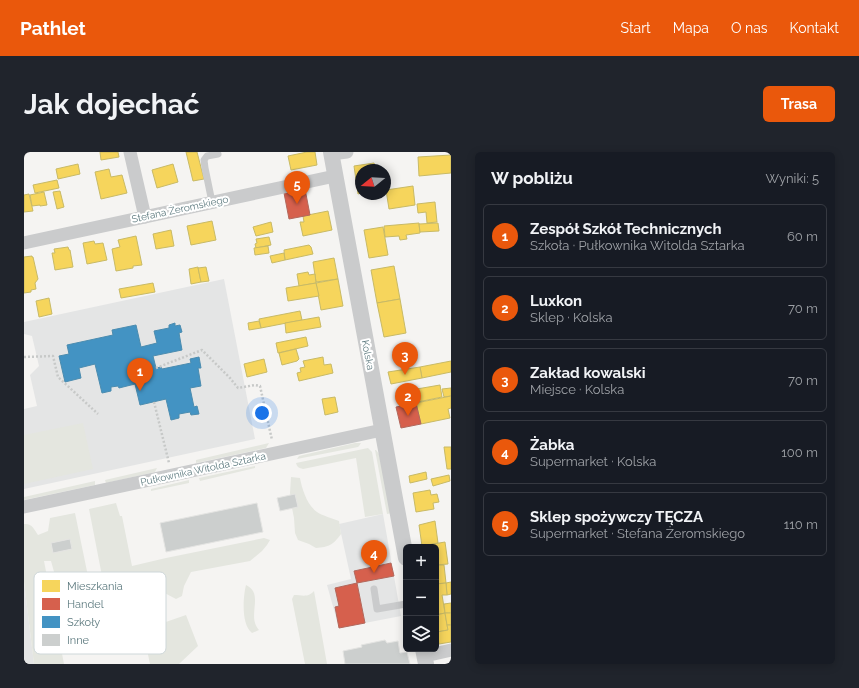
<!DOCTYPE html>
<html lang="pl">
<meta charset="utf-8">
<style>
body{margin:0;font-family:Raleway,sans-serif;background:#20242c;color:#f1f3f6}
.controls{position:absolute;right:12px;bottom:12px;display:grid;overflow:hidden;border-radius:6px;box-shadow:0 2px 10px #0003}
.controls button{width:36px;height:36px;display:grid;place-items:center;padding:0;border:0;border-bottom:1px solid #363941;background:#171b24;color:#f1f3f6;font:20px sans-serif}
.compass{position:absolute;left:331px;top:12px;width:36px;height:36px;border-radius:50%;background:#171b24;box-shadow:0 2px 10px #0003;rotate:252deg}
.you{position:absolute;left:238px;top:261px;width:14px;height:14px;margin:-10px;border:3px solid #fff;border-radius:50%;background:#1a73e8;box-shadow:0 0 0 6px #1a73e833}
.badge{display:grid;place-items:center;width:26px;height:26px;border-radius:50%;background:#ea580c;color:#fff;font-size:13px;font-weight:700}
.pin{position:absolute;translate:-50% -33px;filter:drop-shadow(0 1px 2px #0008)}
.pin::after{content:'';position:absolute;top:21px;width:14px;height:12px;background:inherit;clip-path:polygon(0 0,100% 0,50% 100%)}
.list{margin:0;padding:0;list-style:none}
h2{display:flex;justify-content:space-between;align-items:center;height:52px;margin:0;padding:0 16px;font-size:17px}
h2 small{font-size:13px;font-weight:400;color:#9ea1a6}
.list li{display:grid;grid-template-columns:26px 1fr auto;gap:12px;align-items:center;box-sizing:border-box;height:64px;margin:0 8px 8px;padding:0 8px;border:1px solid #363941;border-radius:6px}
.list b{display:block;font-size:15px;white-space:nowrap}
.list p{margin:0;font-size:13px;white-space:nowrap;color:#9ea1a6}
.list em{font-size:13px;font-style:normal;color:#9ea1a6}
.icon{flex:none;width:22px;height:22px;fill:none;stroke:currentColor;stroke-width:2;stroke-linecap:round;stroke-linejoin:round}
.map{position:relative;flex:none;width:427px;height:512px;overflow:hidden;border-radius:6px}
header{display:flex;align-items:center;gap:24px;box-sizing:border-box;height:56px;padding:0 20px;background:#ea580c;color:#fff}
header strong{font-size:19px}
nav{display:flex;gap:22px;margin-inline-start:auto;font-size:14px}
.intro{display:flex;align-items:center;justify-content:space-between;box-sizing:border-box;height:96px;padding:0 24px}
h1{margin:0;font-size:28px}
.button{padding:10px 18px;border-radius:6px;background:#ea580c;color:#fff;font-size:14px;font-weight:700}
main{display:flex;gap:24px;padding:0 24px}
aside{flex:1;background:#171b24;border-radius:6px;box-shadow:0 2px 10px #0003}
.map>svg:first-child{display:block}
</style>
<header>
<strong>Pathlet</strong>
<nav><a>Start</a><a>Mapa</a><a>O nas</a><a>Kontakt</a></nav>
</header>
<div class="intro"><h1>Jak dojechać</h1><a class="button">Trasa</a></div>
<main>
<div class="map">
<svg width="427" height="512" viewBox="0 0 427 512">
<rect width="100%" height="100%" fill="#f5f4f2"/>
<g fill="#e4e5e5">
<path d="M200 127 231 287 0 337V257L13 254 6 223 15 214 8 184 0 182V170Z"/>
<path d="M359 362 377 464 315 476 303 433 327 427 315 372Z"/>
<path d="M0 430 10 512H0Z"/>
</g>
<g fill="#e4e6df" fill-rule="evenodd">
<path d="M59 271 69 317 0 332V283Z"/>
<path d="M245 291 242 296 172 311V308Z"/>
<path d="M331 291H337L335 294 334 295 273 307 275 304 279 303Z"/>
<path d="M344 296 348 300 359 362 341 365 332 306 279 317C275 316 273 315 272 311Z"/>
<path d="M351 298H352L355 302 368 361 363 362Z"/>
<path d="M231 314V316L176 329 175 326Z"/>
<path d="M133 316 131 320 82 331 81 328Z"/>
<path d="M267 325 276 326C278 337 283 353 293 360 299 364 308 366 315 369L317 382C309 393 305 395 292 396L285 392 274 388 271 381 270 366 268 356 266 341Z"/>
<path d="M165 328V331L127 339V337Z"/>
<path d="M71 329V333L0 348V345Z"/>
<path d="M92 351 96 364H98L108 414 142 406 240 386 246 388 243 393 238 399 226 409 167 420 160 434 158 444 152 447 133 437 127 449 129 463 136 472 162 463 174 494 155 512H126L108 427C97 428 86 432 78 424L65 357Z"/>
<path d="M51 361 65 429C60 438 46 441 37 438L34 434 27 409H20L40 512H10L0 430V372C8 371 10 377 14 383L24 379 26 366ZM45 387 48 397 29 401 27 391Z"/>
<path d="M222 433C241 442 222 464 235 478L228 481C217 473 219 445 222 433Z"/>
<path d="M290 439 303 512H281L268 447 270 443C278 443 284 446 290 439Z"/>
</g>
<g fill="#f6d55c" stroke="#c8ba66">
<path d="M76 0H94L95 5 77 8Z"/>
<path d="M162 0H173L180 27 169 29Z"/>
<path d="M283 0H291L293 13 267 18 264 4Z"/>
<path d="M427 3V21L395 24 394 5Z"/>
<path d="M350 11 352 18H337V41L334 42 330 14Z"/>
<path d="M54 12 56 22 34 27 32 17Z"/>
<path d="M149 12 154 30 133 36 128 18Z"/>
<path d="M85 17 87 25 98 23 103 41 77 47 71 20Z"/>
<path d="M33 28 35 36 11 41 9 33Z"/>
<path d="M389 34 391 53 365 57 362 38Z"/>
<path d="M36 39 40 55 33 57 29 40Z"/>
<path d="M20 40 23 53 16 54V53L8 54 6 43Z"/>
<path d="M5 42 9 59 0 60V43Z"/>
<path d="M411 50 413 70 403 71 402 60 394 61 393 52Z"/>
<path d="M304 59 308 78 279 84 276 70H280L279 64Z"/>
<path d="M188 69 192 88 167 93 163 74Z"/>
<path d="M247 70 249 80 232 84 229 75Z"/>
<path d="M395 71 396 81 382 83 383 87 376 88 375 84 361 85 360 74Z"/>
<path d="M414 71 415 79 396 80 395 72Z"/>
<path d="M359 75 364 103 345 106 340 78Z"/>
<path d="M147 78 150 94 132 97 129 82Z"/>
<path d="M112 84 118 113 109 114V116L92 119 88 97 96 95 94 88Z"/>
<path d="M245 85 247 93 232 96 231 92 233 91 232 87Z"/>
<path d="M70 89 71 92 79 91 83 108 63 112 59 91Z"/>
<path d="M285 93 287 95 289 102 261 108 260 98Z"/>
<path d="M244 94 245 101 231 103 230 96Z"/>
<path d="M44 95 45 98H46L49 115 31 118 28 101H31L30 97Z"/>
<path d="M260 101 261 108 248 111 246 104Z"/>
<path d="M8 104V105H9L14 127 11 131 12 137 7 138V140L0 141V105Z"/>
<path d="M310 106 314 127 292 130 289 110Z"/>
<path d="M370 114 376 147 353 151 347 118Z"/>
<path d="M174 115 177 130 167 132 165 117Z"/>
<path d="M182 115 185 129 177 130 174 116Z"/>
<path d="M284 120 285 123 291 122 292 131 275 134 273 122Z"/>
<path d="M314 127 319 154 297 158 292 131Z"/>
<path d="M129 131 131 140 97 146 95 137Z"/>
<path d="M292 131 295 144 264 149 262 136Z"/>
<path d="M25 146 28 162 15 165 12 149Z"/>
<path d="M376 147 382 181 360 185 353 151Z"/>
<path d="M276 159 278 168 237 176 235 167Z"/>
<path d="M295 165 297 175 262 181 261 171Z"/>
<path d="M235 169 237 176 225 178 224 171Z"/>
<path d="M282 185 284 194 254 201 252 191Z"/>
<path d="M272 197 275 207 273 209 258 213 255 201Z"/>
<path d="M299 205 300 213 307 212 309 221 275 229 273 221 277 220 276 216 281 215 279 209Z"/>
<path d="M240 207 243 220 223 225 220 212Z"/>
<path d="M427 209V220L398 226 396 215Z"/>
<path d="M396 215 398 226 367 232 364 220Z"/>
<path d="M416 233 418 245 389 251 387 238Z"/>
<path d="M427 236V244L420 245 418 237Z"/>
<path d="M427 244V256L424 257 426 266 397 272 392 251Z"/>
<path d="M311 245 314 260 301 263 298 247Z"/>
<path d="M420 295H427V317H423Z"/>
<path d="M402 320 403 327 386 331 385 324Z"/>
<path d="M425 323 426 329 409 334 407 327Z"/>
<path d="M406 338 407 343 413 342 415 350 409 351 410 357 392 360 389 341Z"/>
<path d="M411 369 414 391 398 394 395 373Z"/>
<path d="M421 390 424 412 412 413V395H399L398 394Z"/>
<path d="M412 413H420L422 431 412 432Z"/>
<path d="M427 430V442L423 443 422 431Z"/>
<path d="M422 431 423 443H418L421 461 412 463V432Z"/>
<path d="M427 451V461H421L420 452Z"/>
<path d="M421 461 424 478 413 480 412 473V463Z"/>
<path d="M421 461H427V473H423Z"/>
<path d="M423 473H427V490L415 492 413 480 424 478Z"/>
</g>
<g fill="#d6604d" stroke="#b2685c">
<path d="M281 37 286 63 265 67 260 41Z"/>
<path d="M392 251 397 272 377 276 372 255Z"/>
<path d="M367 411 370 424 333 431 330 419Z"/>
<path d="M333 431 341 471 315 476 311 455 315 454 311 436Z"/>
</g>
<path fill="#4393c3" stroke="#4b8caf" d="M151 171V174L156 173 158 180 155 181 158 198 129 204 132 216 137 215 138 217 167 211 166 207 175 205 177 216H174L177 234 166 236 170 255 173 254 175 262 167 263 166 260 155 262V266L147 268 142 247 116 253 111 232 95 236 94 234 87 235V239L78 241 71 212 55 216 57 226 41 230 35 204 45 202 43 193 89 183 88 178 112 173 117 195 133 191 130 179 145 176V173Z"/>
<g fill="#cccfce" stroke="#e4e4e2">
<path d="M271 342 274 355 256 359 253 346Z"/>
<path d="M233 351 239 380 142 400 136 371Z"/>
<path d="M46 387 48 397 29 401 27 391Z"/>
<path d="M361 488 363 491 374 489 376 501 383 500 386 512H321L319 499 338 495 337 493Z"/>
</g>
<g fill="none" stroke-linecap="round" stroke-linejoin="round">
<g stroke="#c7c9c8" stroke-width="2.5" stroke-dasharray="2 2" stroke-linecap="butt">
<path d="M0 205 29 204 34 225 74 262"/>
<path d="M132 216 178 198 206 226 214 236 231 233 236 234 248 288"/>
<path d="M130 250 145 311"/>
</g>
<g stroke="#cacbcc" stroke-width="7">
<path d="M188 50 181 16 180 8 183 4 194 2"/>
<path d="M350 437 353 457 382 452"/>
</g>
<g stroke="#cacbcc" stroke-width="13">
<path d="M106 0 121 65"/>
<path d="M307 2 323 0"/>
<path d="M0 91 311 24"/>
<path d="M0 355 358 278"/>
<path d="M401 504 427 498"/>
</g>
<g stroke="#cacbcc" stroke-width="16">
<path d="M307 0 382 406"/>
<path d="M399 497 402 512"/>
</g>
</g>
<g text-anchor="middle" dominant-baseline="central" stroke-width="4" stroke-linejoin="round" paint-order="stroke">
<g font-size="10" fill="#5d7a7f" stroke="#fff">
<text transform="translate(156 57) rotate(-12)">Stefana Żeromskiego</text>
<text transform="translate(344 203) rotate(79)">Kolska</text>
<text transform="translate(179 317) rotate(-12)">Pułkownika Witolda Sztarka</text>
</g>
</g>
<rect x="10" y="420" width="132" height="82" rx="6" fill="#fff" stroke="#ced7d9" stroke-width="1"/>
<rect x="18" y="428" width="18" height="12" fill="#f6d55c"/>
<rect x="18" y="446" width="18" height="12" fill="#d6604d"/>
<rect x="18" y="464" width="18" height="12" fill="#4393c3"/>
<rect x="18" y="482" width="18" height="12" fill="#cccfce"/>
<g font-size="11" fill="#5d7a7f">
<text x="43" y="438">Mieszkania</text>
<text x="43" y="456">Handel</text>
<text x="43" y="474">Szkoły</text>
<text x="43" y="492">Inne</text>
</g>
</svg>
<div class="controls">
<button>+</button>
<button>−</button>
<button><svg class="icon" aria-label="layers" viewBox="0 0 24 24"><path d="M12 4l9 5-9 5-9-5zM3 14l9 5 9-5"/></svg></button>
</div>
<svg class="compass" viewBox="-18 -18 36 36"><path d="M0-13l5 13h-10z" fill="#e53935"/><path d="M0 13l5-13h-10z" fill="#9ea1a6"/></svg>
<div class="you"></div>
<div class="pin badge" style="left:116px;top:239px">1</div>
<div class="pin badge" style="left:384px;top:264px">2</div>
<div class="pin badge" style="left:381px;top:223px">3</div>
<div class="pin badge" style="left:350px;top:421px">4</div>
<div class="pin badge" style="left:273px;top:52px">5</div>
</div>
<aside>
<h2>W pobliżu<small>Wyniki: 5</small></h2>
<ul class="list">
<li><span class="badge">1</span><div><b>Zespół Szkół Technicznych</b><p>Szkoła · Pułkownika Witolda Sztarka</p></div><em>60 m</em></li>
<li><span class="badge">2</span><div><b>Luxkon</b><p>Sklep · Kolska</p></div><em>70 m</em></li>
<li><span class="badge">3</span><div><b>Zakład kowalski</b><p>Miejsce · Kolska</p></div><em>70 m</em></li>
<li><span class="badge">4</span><div><b>Żabka</b><p>Supermarket · Kolska</p></div><em>100 m</em></li>
<li><span class="badge">5</span><div><b>Sklep spożywczy TĘCZA</b><p>Supermarket · Stefana Żeromskiego</p></div><em>110 m</em></li>
</ul>
</aside>
</main>
